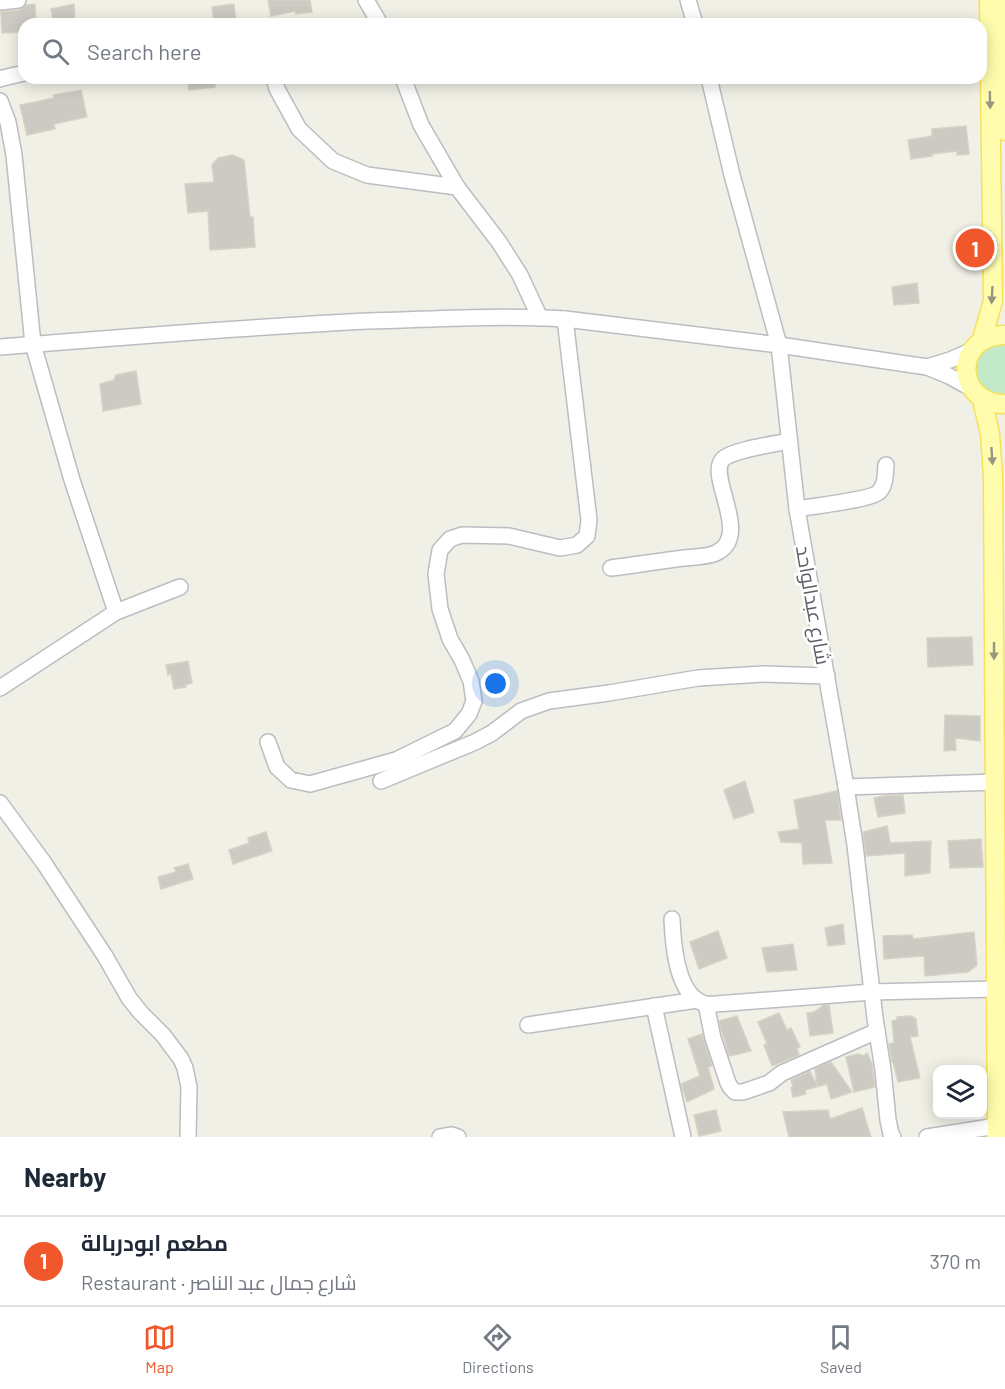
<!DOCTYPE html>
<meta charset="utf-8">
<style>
body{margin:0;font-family:Barlow,Cairo,sans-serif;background:#f2f2f3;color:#1f2937}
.controls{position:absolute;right:18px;bottom:18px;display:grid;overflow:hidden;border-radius:12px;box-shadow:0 3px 15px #0003}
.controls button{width:54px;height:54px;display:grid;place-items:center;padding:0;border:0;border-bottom:2px solid #e0e1e3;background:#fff;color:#1f2937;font:30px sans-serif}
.you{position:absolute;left:496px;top:684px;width:21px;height:21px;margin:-15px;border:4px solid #fff;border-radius:50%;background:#1a73e8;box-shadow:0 0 0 9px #1a73e833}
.badge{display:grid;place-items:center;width:39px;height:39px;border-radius:50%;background:#f0582c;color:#fff;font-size:20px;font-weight:700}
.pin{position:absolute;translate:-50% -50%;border:3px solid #fff;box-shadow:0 2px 6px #0006}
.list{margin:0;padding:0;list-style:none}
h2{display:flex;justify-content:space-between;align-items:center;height:78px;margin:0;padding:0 24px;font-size:26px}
h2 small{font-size:20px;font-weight:400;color:#747a83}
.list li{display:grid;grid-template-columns:39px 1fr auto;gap:18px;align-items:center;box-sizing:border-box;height:90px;padding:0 24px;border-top:2px solid #e0e1e3}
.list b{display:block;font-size:22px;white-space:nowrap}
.list p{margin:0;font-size:20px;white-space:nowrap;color:#747a83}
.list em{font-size:20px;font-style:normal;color:#747a83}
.icon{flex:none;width:33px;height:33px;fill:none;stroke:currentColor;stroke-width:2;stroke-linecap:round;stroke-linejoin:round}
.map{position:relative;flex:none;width:1005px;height:1137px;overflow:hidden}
.search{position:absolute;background:#fff;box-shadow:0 3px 15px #0003;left:18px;right:18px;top:18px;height:66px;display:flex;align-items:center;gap:15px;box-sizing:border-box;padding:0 21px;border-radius:18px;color:#747a83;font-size:22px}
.sheet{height:168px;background:#fff}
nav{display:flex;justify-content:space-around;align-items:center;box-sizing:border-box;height:84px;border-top:2px solid #e0e1e3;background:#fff;font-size:16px;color:#747a83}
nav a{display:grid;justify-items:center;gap:3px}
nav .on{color:#f0582c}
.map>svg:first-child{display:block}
</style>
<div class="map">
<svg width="1005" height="1137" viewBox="0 0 1005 1137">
<rect width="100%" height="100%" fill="#f0f0e6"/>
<path fill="#c2e9c8" d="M1005 339V399L980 391 972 363 975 354Z"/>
<g fill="#cccac3" stroke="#d6d3c4" stroke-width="1.5">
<path d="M268 0H310L312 12 296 14 295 11 271 16Z"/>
<path d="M35 4 36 24H24V32L2 33 1 12 19 10 26 5Z"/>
<path d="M74 4 75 24H54L51 9Z"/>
<path d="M234 4 236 24H214L212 7Z"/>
<path d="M188 78H215V87L189 90Z"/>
<path d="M81 90 87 117 54 124 55 129 27 135 20 105 54 98 53 95Z"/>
<path d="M966 126 969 154 957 155V151L932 154V156L911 159 908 140 932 136V129Z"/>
<path d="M233 155 244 160 250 217H253L255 247 210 250 208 211 188 213 185 184 214 182 212 165 218 158Z"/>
<path d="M917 283 919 303 894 305 892 287Z"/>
<path d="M136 371 141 404 103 411 100 384 114 380 116 375Z"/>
<path d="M972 637 973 665 928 667 927 638Z"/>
<path d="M188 661 192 683 185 685 186 687 174 689 171 674 168 675 166 665Z"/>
<path d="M945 715 980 716V741L955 738 956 750 944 751Z"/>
<path d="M745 781 754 812 734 819 724 790Z"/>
<path d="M837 791 841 820H825L832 863 803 864 802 843 781 842 778 832 799 829 794 800Z"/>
<path d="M903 795 905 813 878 817 874 798 883 796Z"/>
<path d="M887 826 890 843 931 841 930 873 905 876V853L866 856 863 832Z"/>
<path d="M266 832 272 851 233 864 229 850 249 843 248 838Z"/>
<path d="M981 839 983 867 950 868 948 841Z"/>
<path d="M188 864 193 879 161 889 158 877 176 872 174 868Z"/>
<path d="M843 924 845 944 828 946 825 928Z"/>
<path d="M718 931 727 958 699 969 690 942Z"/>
<path d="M974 932 977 965 968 972 925 976 924 956 884 959 883 936 912 935 913 939Z"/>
<path d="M793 944 797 970 767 972 762 948Z"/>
<path d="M824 1005H829L833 1033 810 1036 807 1013 814 1012Z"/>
<path d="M779 1013 787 1030 791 1028 800 1047 797 1048 799 1055 772 1066 764 1045 767 1044 758 1022Z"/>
<path d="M737 1016 751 1051 729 1056 719 1021Z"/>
<path d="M911 1016 916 1019 918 1036 910 1037 920 1078 898 1082 893 1062H892L889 1044 894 1043 892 1021 897 1020V1017Z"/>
<path d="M702 1034 712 1066 708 1067 714 1089 687 1102 681 1084 700 1076 688 1039Z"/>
<path d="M867 1053 872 1064 875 1087 854 1092 846 1057 858 1054 864 1056Z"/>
<path d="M831 1062 852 1092 831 1099 827 1084 805 1090 806 1094 793 1097 791 1088 793 1087 791 1080 810 1071 817 1086 815 1069Z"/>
<path d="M862 1108 871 1137H789L783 1112 828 1110 830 1119Z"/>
<path d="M716 1110 721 1131 699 1136 694 1115Z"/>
</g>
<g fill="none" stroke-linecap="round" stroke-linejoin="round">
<g stroke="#bbbdc2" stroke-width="18">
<g id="minor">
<path d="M366 0 380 24"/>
<path d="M688 0 695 24"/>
<path d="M0 2 18 0"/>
<path d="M274 78 277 89 299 129 333 161 367 175 457 187 499 242 520 275 540 318"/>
<path d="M403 78 421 125 457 187"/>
<path d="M709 78 732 175 779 345 797 509 846 787 855 845 875 1018 883 1070 888 1120 891 1134 893 1137"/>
<path d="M0 79 3 78 24 73"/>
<path d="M0 101 8 122 14 155 33 344 72 480 116 612"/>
<path d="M0 347C123 337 246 327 369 321 434 319 500 315 565 319L779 345 927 367 949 376 971 388"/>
<path d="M927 367 950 360 971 351"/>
<path d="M797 509C812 506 871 500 879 492 886 484 885 475 886 465"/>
<path d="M611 568C635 565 660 561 684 558 694 557 707 557 716 553 753 536 706 476 723 459 732 450 775 444 789 441"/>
<path d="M0 688 116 612 180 587"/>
<path d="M268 742 277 767 291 780 310 784 396 760 455 731 469 714 474 701 471 681 462 660 450 639 440 609 436 574 440 550 450 539 462 535 509 536 560 548 577 545 587 536 589 520 565 319"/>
<path d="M381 781 475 742 492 733 521 711 549 701 609 693 698 678 763 674 827 676"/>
<path d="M846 787 996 782"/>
<path d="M0 803 44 863 105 956 129 998 141 1013 163 1035 181 1059 185 1068 189 1087 188 1137"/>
<path d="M672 919C673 943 676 997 706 1004 709 1005 712 1004 716 1004L872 992 995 989"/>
<path d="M706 1004 713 1038 728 1083 731 1088 735 1092H743L769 1083 782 1073 877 1031"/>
<path d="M654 1006 683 1137"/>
<path d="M528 1025 697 1000"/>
<path d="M440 1137 452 1135 458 1137"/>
<path d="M927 1137 997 1126"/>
</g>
</g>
<g stroke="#f7e158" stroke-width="21">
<g id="major">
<path d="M1004 0 1005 131"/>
<path d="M1005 335C953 335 954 404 1005 404"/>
<path d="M982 339 993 301 989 0"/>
<path d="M982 399 990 434 993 475 997 1137"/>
</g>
</g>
<use href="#minor" stroke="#fff" stroke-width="15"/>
<use href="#major" stroke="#fffdad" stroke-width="18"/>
</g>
<defs><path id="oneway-solid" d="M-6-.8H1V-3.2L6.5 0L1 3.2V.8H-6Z" transform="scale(1.5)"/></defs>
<g fill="#969780">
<use href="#oneway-solid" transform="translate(990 100) rotate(89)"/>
<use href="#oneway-solid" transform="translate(992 295) rotate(93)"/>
<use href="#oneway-solid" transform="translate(992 456) rotate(86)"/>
<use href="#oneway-solid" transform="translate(994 651) rotate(90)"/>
</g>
<g text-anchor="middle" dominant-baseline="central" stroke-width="5" stroke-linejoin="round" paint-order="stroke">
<g font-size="20" fill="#5e6067" stroke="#fff">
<text transform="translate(814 605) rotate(80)">شارع عبدالواحد</text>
</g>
</g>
</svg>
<div class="controls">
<button><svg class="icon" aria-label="layers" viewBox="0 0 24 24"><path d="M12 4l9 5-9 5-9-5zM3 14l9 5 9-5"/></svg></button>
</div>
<div class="you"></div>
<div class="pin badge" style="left:975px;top:248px">1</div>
<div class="search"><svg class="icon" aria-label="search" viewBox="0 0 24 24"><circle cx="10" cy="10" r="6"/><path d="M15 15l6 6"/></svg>Search here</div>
</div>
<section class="sheet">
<h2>Nearby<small></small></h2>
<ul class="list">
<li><span class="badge">1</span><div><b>مطعم ابودربالة</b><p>Restaurant · شارع جمال عبد الناصر</p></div><em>370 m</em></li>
</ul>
</section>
<nav>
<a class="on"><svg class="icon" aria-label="map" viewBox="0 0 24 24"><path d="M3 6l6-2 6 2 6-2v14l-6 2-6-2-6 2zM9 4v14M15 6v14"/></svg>Map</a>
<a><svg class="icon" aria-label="directions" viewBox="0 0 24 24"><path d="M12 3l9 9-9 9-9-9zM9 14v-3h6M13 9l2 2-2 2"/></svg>Directions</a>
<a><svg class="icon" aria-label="saved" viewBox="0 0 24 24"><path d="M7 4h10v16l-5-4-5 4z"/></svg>Saved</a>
</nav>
